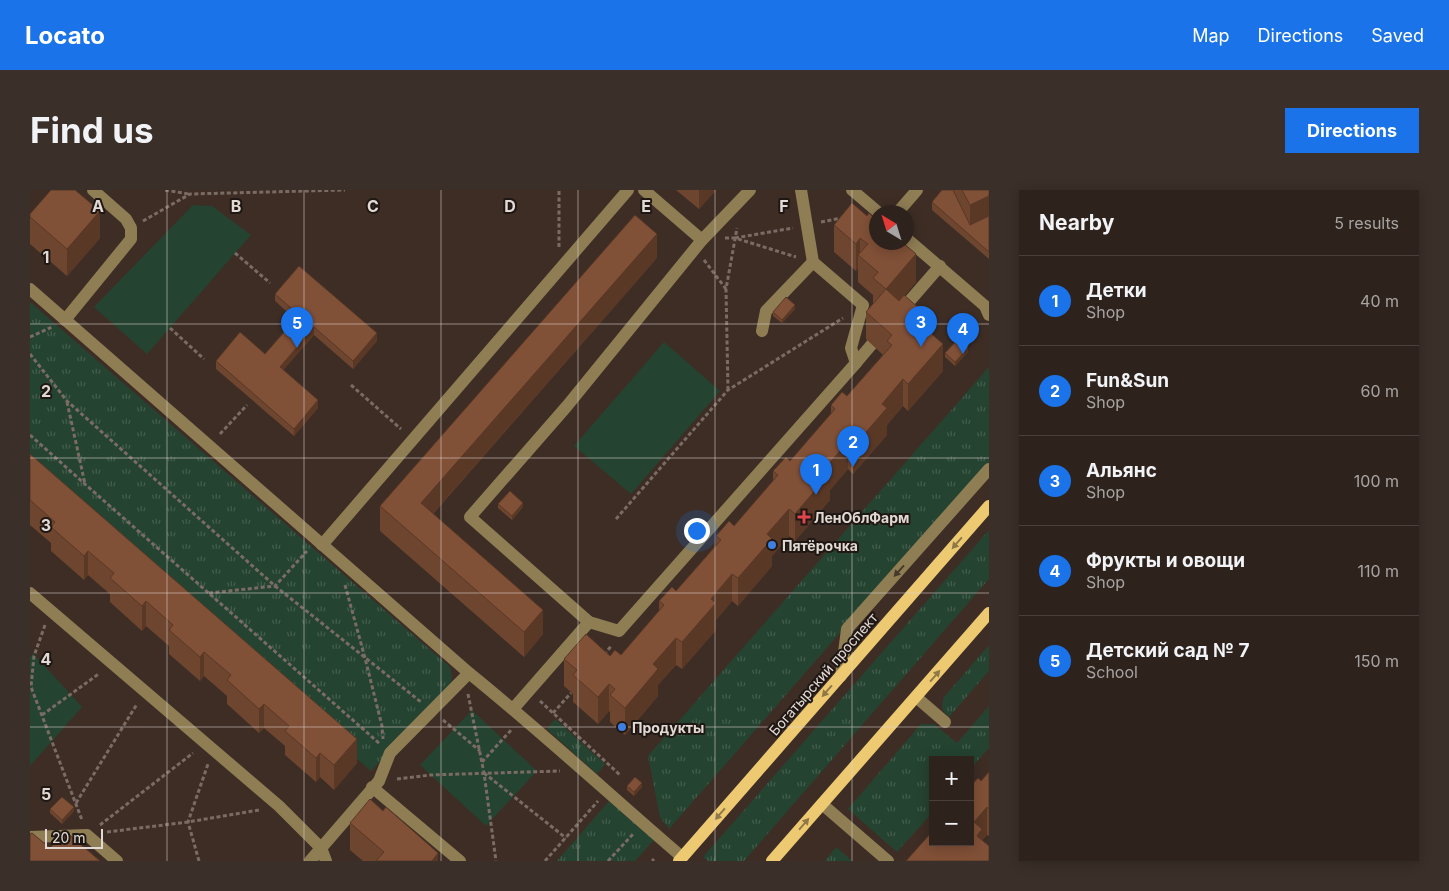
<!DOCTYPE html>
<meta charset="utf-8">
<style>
body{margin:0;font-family:Inter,sans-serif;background:#3a2f29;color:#f1f3f6}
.controls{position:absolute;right:15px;bottom:15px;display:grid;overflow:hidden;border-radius:0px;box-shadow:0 2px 12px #0003}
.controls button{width:45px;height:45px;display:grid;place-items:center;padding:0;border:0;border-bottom:1px solid #493f3b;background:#2e221c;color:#f1f3f6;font:25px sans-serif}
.compass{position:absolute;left:839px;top:15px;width:45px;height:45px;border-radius:50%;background:#2e221c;box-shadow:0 2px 12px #0003;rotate:322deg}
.scale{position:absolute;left:15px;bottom:12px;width:58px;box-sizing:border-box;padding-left:5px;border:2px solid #e3d9d4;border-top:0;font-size:14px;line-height:18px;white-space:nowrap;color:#e3d9d4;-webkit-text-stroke:4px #1e1713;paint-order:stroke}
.you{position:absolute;left:666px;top:340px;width:18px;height:18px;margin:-12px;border:4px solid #fff;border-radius:50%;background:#1a73e8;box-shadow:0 0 0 8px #1a73e833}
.badge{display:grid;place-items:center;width:32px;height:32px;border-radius:50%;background:#1a73e8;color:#fff;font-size:16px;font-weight:700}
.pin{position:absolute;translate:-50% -41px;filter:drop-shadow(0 1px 2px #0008)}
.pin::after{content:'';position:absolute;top:26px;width:18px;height:15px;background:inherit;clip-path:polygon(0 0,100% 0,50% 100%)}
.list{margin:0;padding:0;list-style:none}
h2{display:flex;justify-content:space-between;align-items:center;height:65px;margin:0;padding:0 20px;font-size:21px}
h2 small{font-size:16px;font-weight:400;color:#a7a4a3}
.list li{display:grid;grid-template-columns:32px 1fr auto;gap:15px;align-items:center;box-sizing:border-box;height:90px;padding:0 20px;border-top:1px solid #493f3b}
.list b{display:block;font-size:19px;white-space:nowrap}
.list p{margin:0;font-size:16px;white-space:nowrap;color:#a7a4a3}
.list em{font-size:16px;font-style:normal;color:#a7a4a3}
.map{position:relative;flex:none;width:959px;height:671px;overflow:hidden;border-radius:0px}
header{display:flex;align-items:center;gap:30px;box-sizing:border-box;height:70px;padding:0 25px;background:#1a73e8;color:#fff}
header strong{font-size:24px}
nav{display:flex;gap:28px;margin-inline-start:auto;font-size:18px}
.intro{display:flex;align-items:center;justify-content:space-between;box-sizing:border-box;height:120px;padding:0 30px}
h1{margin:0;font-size:35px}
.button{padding:12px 22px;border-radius:0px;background:#1a73e8;color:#fff;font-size:18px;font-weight:700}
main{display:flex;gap:30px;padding:0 30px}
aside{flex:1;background:#2e221c;border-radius:0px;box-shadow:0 2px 12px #0003}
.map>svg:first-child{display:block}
</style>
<header>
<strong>Locato</strong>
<nav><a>Map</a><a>Directions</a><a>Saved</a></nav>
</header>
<div class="intro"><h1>Find us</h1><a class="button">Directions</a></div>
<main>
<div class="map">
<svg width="959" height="671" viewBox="0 0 959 671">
<defs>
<pattern id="grass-tufts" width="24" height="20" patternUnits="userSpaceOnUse" patternTransform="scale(1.25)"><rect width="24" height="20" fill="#254331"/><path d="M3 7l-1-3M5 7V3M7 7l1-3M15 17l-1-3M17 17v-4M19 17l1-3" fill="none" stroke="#445e4e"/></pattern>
</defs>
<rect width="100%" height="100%" fill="#3d2d25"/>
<g fill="url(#grass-tufts)">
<path d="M0 112 420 477 422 486 421 494 341 581 0 283Z"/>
<path d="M959 177V272L639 639 630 627 618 566Z"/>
<path d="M959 340V389L714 671H678L673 667Z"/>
<path d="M959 455V481L919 527C911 520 911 517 914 507Z"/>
<path d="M959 516V558L940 579V570H903V622L867 662 818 619 891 534H904L927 553Z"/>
<path d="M525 529 575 574 567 584 517 539Z"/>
<path d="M579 611 624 650 605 671H527Z"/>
<path d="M806 657 822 671H795Z"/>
</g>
<g fill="#254331">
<path d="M163 15 182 16 221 45 117 164 64 117Z"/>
<path d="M634 152 690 201 601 304 544 256Z"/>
<path d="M3 463 52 517 0 576V467Z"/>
<path d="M442 520 507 581 456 636 390 575Z"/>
</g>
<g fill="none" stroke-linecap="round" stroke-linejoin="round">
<g stroke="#7a6c65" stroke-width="3" stroke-dasharray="4 2.5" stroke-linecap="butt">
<path d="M135 0 159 4"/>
<path d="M113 31 160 4 315 0"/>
<path d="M791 32 812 28"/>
<path d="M695 48H705L766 67"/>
<path d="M705 48 763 38"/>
<path d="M529 57V0"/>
<path d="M205 63 240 93"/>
<path d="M674 70 696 99"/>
<path d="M140 138 174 169"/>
<path d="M0 147 22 137"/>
<path d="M0 164 37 211 245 396 391 512"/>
<path d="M321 195 371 239"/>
<path d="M698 200 696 99 707 38"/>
<path d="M37 212 55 294"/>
<path d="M190 244 217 215"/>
<path d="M0 245 56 295 350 554"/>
<path d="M586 329 698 200 813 128"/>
<path d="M315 395 335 468 352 536 353 549"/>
<path d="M179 403 245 396 277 361"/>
<path d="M15 435 4 466 1 497 52 630"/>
<path d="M574 465 582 455"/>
<path d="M438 504 454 583 466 671"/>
<path d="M510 511 590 585"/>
<path d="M523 523 541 503"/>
<path d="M12 525 70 483"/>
<path d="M413 530 450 561"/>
<path d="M452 572 482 539"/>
<path d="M454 583 536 648"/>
<path d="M367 589 400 585 530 581"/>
<path d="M46 613 107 514"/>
<path d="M70 635 163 563"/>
<path d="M77 642 158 632 229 620"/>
<path d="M169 671 158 632 178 574"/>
<path d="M515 671 568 611"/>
<path d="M578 671 603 644"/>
<path d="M622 671 624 669"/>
</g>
<g stroke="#8f7d54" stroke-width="12">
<path d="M614 0 672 50 720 0"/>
<path d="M822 0 848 22"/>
<path d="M868 22 887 0"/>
<path d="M876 48 955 116 959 125"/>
<path d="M672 50 537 216 440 327 559 432 589 441 826 173 821 158 833 115 783 72 771 0"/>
<path d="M0 99 439 483C512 542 581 606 652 667"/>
<path d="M870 122 910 76"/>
<path d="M35 130 101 49V38L96 29 63 0"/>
<path d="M732 141 736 121 783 72"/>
<path d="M826 173 842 154"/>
<path d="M292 355 598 0"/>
<path d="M0 403 249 616 291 658 296 671"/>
<path d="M811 486 817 439 959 279"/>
<path d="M886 507 915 532"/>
<path d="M483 519 559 432"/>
<path d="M342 597 430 671"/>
<path d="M792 614 858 671"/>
<path d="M0 647 57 645 87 671"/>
<path d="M280 671 349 591 360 563 439 483"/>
</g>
<g stroke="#edc971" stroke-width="12">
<path d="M649 671 959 316"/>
<path d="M742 671 959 423"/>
</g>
</g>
<g fill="#6e452f">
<path d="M646 0H686L669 19Z"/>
<path d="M912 0H959V69L902 20V12Z"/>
<path d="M822 13 886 92 874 106 899 141 913 181 878 221 873 216 857 235V245L823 284 818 279 800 300V310L765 351 759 346 742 366V376L708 416 702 411 686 430V440L652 479 646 475 628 495V506L595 545 580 532V522L579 521 568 534 543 512V504L534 496V469L591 465 629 421V411L646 401 686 355V346L704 336 743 291V281L760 271 801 225V215L817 206 853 165 836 149V122L843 114V105L828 92V78L826 81 804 62V35Z"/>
<path d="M0 24 70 48 37 86 0 54Z"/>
<path d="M627 68 403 324 513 444 494 467 350 341V316Z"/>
<path d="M245 104 347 151 323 179 284 145 253 180 288 218 264 246 186 179V171L235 164 266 130 245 111Z"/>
<path d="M765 119 752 133 743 126V122Z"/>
<path d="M938 162 925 176 915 167V163Z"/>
<path d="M0 264 327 573 304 600 290 587 286 592 255 565V556L234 538 229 543 197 514V506L174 486 170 491 139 464V456L116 436 112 441 80 412V404L58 385 54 390 21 361V353L0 335Z"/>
<path d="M468 314 493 317 482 330 468 318Z"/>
<path d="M959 582V646L957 645 952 650 903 652Z"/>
<path d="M597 596 612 597 604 606 597 600Z"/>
<path d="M20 619 44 621 32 634 20 623Z"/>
<path d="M320 633 408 671H333L320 660Z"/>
</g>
<g fill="#5a3826">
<path d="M669 0H686L669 19Z"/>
<path d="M959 6V33L940 42V15Z"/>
<path d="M70 21V48L37 86V59Z"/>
<path d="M627 44V68L391 337V313Z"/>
<path d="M830 48V67L828 65V78L826 81V54Z"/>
<path d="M886 64V92L856 126V99Z"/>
<path d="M765 115V119L752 133V130Z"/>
<path d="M899 127V155L888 140Z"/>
<path d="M284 137V145L250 184V177Z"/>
<path d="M347 143V151L323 179V171Z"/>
<path d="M913 154V181L878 221V194Z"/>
<path d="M938 158V162L925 176V172Z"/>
<path d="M873 189V216L857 235V245L823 284V257L852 214Z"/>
<path d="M288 210V218L264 246V239Z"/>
<path d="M818 252V279L800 300V310L765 351V324L794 279Z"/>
<path d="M493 313V317L482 330V326Z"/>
<path d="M759 319V346L742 366V376L708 416V388L737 344Z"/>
<path d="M58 361V385L54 390V366Z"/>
<path d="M702 384V411L686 430V440L652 479V452L681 409Z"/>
<path d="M116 411V436L112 441V416Z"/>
<path d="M513 420V444L494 467V442Z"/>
<path d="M646 448V475L628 495V506L595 545V518L623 474Z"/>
<path d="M174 462V486L170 491V467Z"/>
<path d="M579 494V521L568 534V507Z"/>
<path d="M234 514V538L229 543V519Z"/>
<path d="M327 549V573L304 600V575Z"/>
<path d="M290 563V587L286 592V568Z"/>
<path d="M612 593V597L604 606V602Z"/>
<path d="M44 617V621L32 634V630Z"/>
<path d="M957 617V645L952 650V666L948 671 944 632Z"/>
<path d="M408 663V671H402Z"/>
</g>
<g fill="#805037" stroke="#5a3826">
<path d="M21 0H45L70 21 37 59 0 27V24Z"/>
<path d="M912 0H923L940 35 959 26V62L902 12Z"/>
<path d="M932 0H959V6L940 15Z"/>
<path d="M822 13 837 26 839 23 846 30V52H872L886 64 856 99 843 88 848 82 828 65 838 54 830 48 826 54 804 35Z"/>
<path d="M605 25 627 44 391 313 513 420 494 442 350 316Z"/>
<path d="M269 76 347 143 323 171 284 137 250 177 288 210 264 239 186 171 210 142 235 164 269 125 245 104Z"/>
<path d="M856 99 869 111 874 105 899 127 888 140 893 145 897 140 913 154 878 194 873 189 852 214 857 218 823 257 818 252 794 279 800 283 765 324 759 319 737 344 742 349 708 388 702 384 681 409 686 413 652 452 646 448 623 474 628 479 595 518 580 505 585 499 579 494 568 507 543 485 547 480 534 469 556 444 580 466 585 460 591 465 634 415 629 411 642 397 646 401 691 350 686 346 699 331 704 336 748 285 743 281 756 267 760 271 805 219 801 215 812 202 817 206 862 155 857 151 862 145 836 122Z"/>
<path d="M756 107 765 115 752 130 743 122Z"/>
<path d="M928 149 938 158 925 172 915 163Z"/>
<path d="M0 264 327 549 304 575 290 563 286 568 255 541 259 536 234 514 229 519 197 490 201 485 174 462 170 467 139 440 143 435 116 411 112 416 80 388 84 383 58 361 54 366 21 337 25 332 0 310Z"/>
<path d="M480 301 493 313 482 326 468 314Z"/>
<path d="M959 582V619L957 617 944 632 952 639 947 646 959 656V671H876L900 644 903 646V652H940V597L948 588 951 591Z"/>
<path d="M605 587 612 593 604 602 597 596Z"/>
<path d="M32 607 44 617 32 630 20 619Z"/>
<path d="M340 609 353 621 356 617 408 663 402 671H346L354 662 320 633Z"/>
<path d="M35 641 70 671H0V644L2 643 20 658Z"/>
</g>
<defs><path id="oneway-solid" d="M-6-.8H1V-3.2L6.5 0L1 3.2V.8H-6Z" transform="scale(1.25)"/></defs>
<g fill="#907947">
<use href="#oneway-solid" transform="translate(927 353) rotate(131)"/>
<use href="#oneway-solid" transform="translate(905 486) rotate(-49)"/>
<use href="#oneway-solid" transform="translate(797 501) rotate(131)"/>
<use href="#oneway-solid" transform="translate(690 624) rotate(131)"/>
<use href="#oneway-solid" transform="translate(774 634) rotate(-49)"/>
</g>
<use fill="#463b2a" href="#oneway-solid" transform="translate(869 381) rotate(132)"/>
<path fill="none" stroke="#e3d9d4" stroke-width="1" stroke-opacity="0.55" d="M137 0V671M274 0V671M411 0V671M548 0V671M685 0V671M822 0V671M0 134H959M0 268H959M0 403H959M0 537H959"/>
<path fill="#e0444e" stroke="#1e1713" stroke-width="2" d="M771.5 319.5h5v5h5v5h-5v5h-5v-5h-5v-5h5z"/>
<g fill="#3f7fe0" stroke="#1e1713" stroke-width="2">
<circle cx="742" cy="355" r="5"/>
<circle cx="592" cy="537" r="5"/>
</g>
<g text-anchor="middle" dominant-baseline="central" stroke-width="4" stroke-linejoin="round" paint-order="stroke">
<g font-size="14" font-weight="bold" fill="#e3d9d4" stroke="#1e1713" text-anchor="start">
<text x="784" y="327">ЛенОблФарм</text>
<text x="752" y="355">Пятёрочка</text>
<text x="602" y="537">Продукты</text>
</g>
<g font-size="14" fill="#e3d9d4" stroke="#1e1713">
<text transform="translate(793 484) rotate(-49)">Богатырский проспект</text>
</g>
</g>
<g font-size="16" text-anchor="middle" font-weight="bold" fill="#e3d9d4" stroke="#1e1713" stroke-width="4" stroke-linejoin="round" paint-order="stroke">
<text x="68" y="22">A</text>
<text x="206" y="22">B</text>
<text x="343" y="22">C</text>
<text x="480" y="22">D</text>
<text x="616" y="22">E</text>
<text x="754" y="22">F</text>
<text x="16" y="73">1</text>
<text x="16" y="207">2</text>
<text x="16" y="341">3</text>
<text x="16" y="475">4</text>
<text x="16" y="610">5</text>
</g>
</svg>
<div class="controls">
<button>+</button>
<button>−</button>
</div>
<svg class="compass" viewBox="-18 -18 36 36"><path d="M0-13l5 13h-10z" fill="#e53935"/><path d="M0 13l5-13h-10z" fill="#a7a4a3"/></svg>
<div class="scale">20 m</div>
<div class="you"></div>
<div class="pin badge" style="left:786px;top:305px">1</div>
<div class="pin badge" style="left:823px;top:277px">2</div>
<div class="pin badge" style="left:891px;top:157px">3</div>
<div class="pin badge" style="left:933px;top:164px">4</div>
<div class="pin badge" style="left:267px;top:158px">5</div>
</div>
<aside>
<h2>Nearby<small>5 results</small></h2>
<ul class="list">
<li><span class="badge">1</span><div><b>Детки</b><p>Shop</p></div><em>40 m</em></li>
<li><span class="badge">2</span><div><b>Fun&amp;Sun</b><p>Shop</p></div><em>60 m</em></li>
<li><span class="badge">3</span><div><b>Альянс</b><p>Shop</p></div><em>100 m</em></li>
<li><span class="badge">4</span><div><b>Фрукты и овощи</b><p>Shop</p></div><em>110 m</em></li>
<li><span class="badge">5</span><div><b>Детский сад № 7</b><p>School</p></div><em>150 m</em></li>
</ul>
</aside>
</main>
